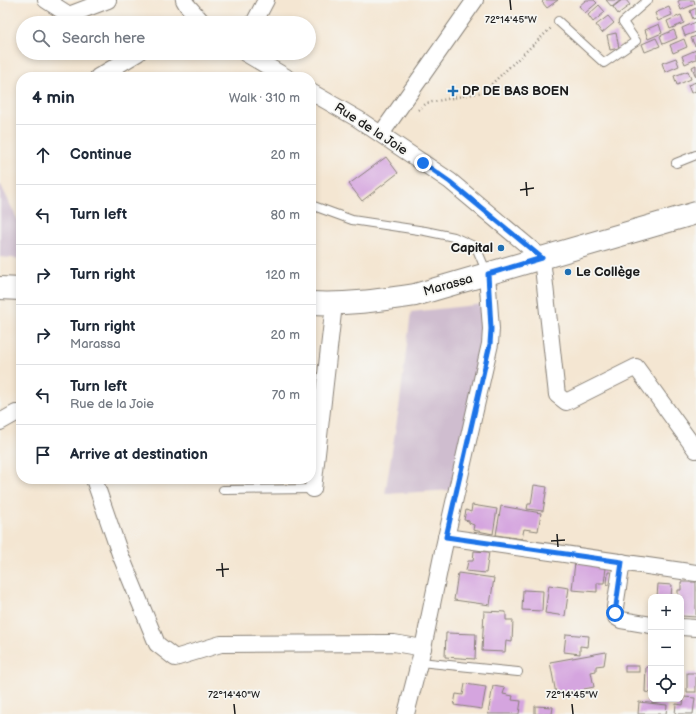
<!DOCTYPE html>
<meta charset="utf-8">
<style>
body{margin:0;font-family:"Balsamiq Sans",sans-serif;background:#f2f2f3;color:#1f2937}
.controls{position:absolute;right:12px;bottom:12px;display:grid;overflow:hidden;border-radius:8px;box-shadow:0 2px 6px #0003}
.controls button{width:36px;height:36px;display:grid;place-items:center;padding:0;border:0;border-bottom:1px solid #e0e1e3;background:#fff;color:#1f2937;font:20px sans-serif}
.stop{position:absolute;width:12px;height:12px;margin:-9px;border:3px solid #1a73e8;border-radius:50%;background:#fff}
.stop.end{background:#1a73e8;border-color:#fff;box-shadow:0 1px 4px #0008}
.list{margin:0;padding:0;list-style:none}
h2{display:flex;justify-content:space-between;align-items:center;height:52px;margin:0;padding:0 16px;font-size:17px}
h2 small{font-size:13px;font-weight:400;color:#747a83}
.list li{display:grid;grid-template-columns:26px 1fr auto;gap:12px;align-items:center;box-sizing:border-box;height:60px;padding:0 16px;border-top:1px solid #e0e1e3}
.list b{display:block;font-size:15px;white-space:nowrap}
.list p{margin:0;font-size:13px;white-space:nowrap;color:#747a83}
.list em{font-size:13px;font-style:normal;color:#747a83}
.icon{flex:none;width:22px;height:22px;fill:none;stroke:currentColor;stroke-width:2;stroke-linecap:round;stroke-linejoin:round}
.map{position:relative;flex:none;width:696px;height:714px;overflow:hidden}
.search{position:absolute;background:#fff;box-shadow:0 2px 6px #0003;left:16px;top:16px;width:300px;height:44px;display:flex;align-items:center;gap:10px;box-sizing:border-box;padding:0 14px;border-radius:22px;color:#747a83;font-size:15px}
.panel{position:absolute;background:#fff;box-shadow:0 2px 6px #0003;left:16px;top:72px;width:300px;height:412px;border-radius:16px}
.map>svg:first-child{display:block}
</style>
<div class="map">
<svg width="696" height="714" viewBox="0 0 696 714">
<rect width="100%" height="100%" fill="#f6f6f2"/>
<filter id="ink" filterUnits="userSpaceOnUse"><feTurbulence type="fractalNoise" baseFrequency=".025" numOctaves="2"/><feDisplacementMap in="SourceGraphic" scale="8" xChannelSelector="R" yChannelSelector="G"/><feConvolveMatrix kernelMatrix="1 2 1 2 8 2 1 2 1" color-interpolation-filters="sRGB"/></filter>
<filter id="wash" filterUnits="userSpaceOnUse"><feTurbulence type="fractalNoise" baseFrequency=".012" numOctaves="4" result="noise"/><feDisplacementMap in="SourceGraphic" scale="16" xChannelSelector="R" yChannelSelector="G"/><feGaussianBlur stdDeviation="0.9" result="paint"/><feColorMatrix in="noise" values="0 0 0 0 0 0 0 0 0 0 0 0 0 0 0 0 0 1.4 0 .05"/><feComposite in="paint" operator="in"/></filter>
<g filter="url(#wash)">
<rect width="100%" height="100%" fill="#f4e6d2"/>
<g fill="#cfbdcf">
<path d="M0 183 21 227V259L0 257Z"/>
<path d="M484 304 486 343 453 490 385 494 399 408 411 312Z"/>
</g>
<g id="blocks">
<g fill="#d5a5df">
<path d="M544 0H558L547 8 542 2Z"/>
<path d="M586 0H594L597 3 585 13 579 6Z"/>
<path d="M606 0H621L612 7Z"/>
<path d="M622 0H626L630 5 618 14 613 7Z"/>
<path d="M681 0H694L695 4 681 10 678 1Z"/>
<path d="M599 5 605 12 593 22 588 15Z"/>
<path d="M669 7 672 15 658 21 655 13Z"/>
<path d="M696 8V18L693 19 690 11Z"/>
<path d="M681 15 684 23 670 29 667 21Z"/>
<path d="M608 16 614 23 602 33 596 25Z"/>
<path d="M696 22V32L685 36 682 28Z"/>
<path d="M659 24 662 33 648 39 645 30Z"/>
<path d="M674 30 677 38 663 44 660 36Z"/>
<path d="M616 33 619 48 610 50 607 35Z"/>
<path d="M696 36V46H695L691 38Z"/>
<path d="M656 38 660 46 645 52 642 44Z"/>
<path d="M684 39 687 47 673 53 670 45Z"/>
<path d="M696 50V59L685 64 682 56Z"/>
<path d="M676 58 679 66 665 72 662 63Z"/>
<path d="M696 65V77L692 67Z"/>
<path d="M688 71 691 79 677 85 674 76Z"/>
<path d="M696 82V91L691 93 688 85Z"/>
<path d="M386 157 398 173 362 201 349 184Z"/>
<path d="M534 485 547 487 543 511 527 509 528 504H531Z"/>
<path d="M472 505 497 509 493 534 473 530 474 525 469 523V521L464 520 466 510 471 512Z"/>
<path d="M501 506 541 513 538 531 524 529 522 539 496 535Z"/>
<path d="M474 551 489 552 486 573 466 571 468 561H473Z"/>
<path d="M575 562 599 565 598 567 606 568 604 583H597V592L572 590Z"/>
<path d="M608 572H617L616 585H607Z"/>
<path d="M458 573 494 578 490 605 454 600Z"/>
<path d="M681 582H696V617L681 616V597H678V590H681Z"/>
<path d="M658 584 672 585 671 597H657Z"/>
<path d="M549 585 569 588 565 616 545 613Z"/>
<path d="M523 590 543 591 542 611 522 610Z"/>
<path d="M484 611 506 612V620H513L512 642 506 641 505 652 482 651Z"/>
<path d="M446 633 476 634 475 659 445 657Z"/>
<path d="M566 634 589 636 588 647 580 646V654L564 652Z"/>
<path d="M606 652 604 665 596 666V671L591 672 594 687 584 689V691L569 694 568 692 556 694 550 662Z"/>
<rect x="625" y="666" width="14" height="6"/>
<path d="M646 667H651V693L645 692Z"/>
<rect x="687" y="673" width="9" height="19"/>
<path d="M465 684 486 687 482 709 454 705 456 694 463 695Z"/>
<path d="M493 686 505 688 503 694 513 696 512 700 521 701 519 714H488Z"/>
<path d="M684 697 695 698 693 714H675L676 704 683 705Z"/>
<path d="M639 702 667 705 666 714H638Z"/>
<path d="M535 706 553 707 552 714H535Z"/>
</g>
</g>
</g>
<g filter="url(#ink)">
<use href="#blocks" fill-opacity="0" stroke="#888177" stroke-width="1"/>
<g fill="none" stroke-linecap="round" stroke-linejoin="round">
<g stroke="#888177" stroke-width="10">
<g id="lane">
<path d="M558 21 604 63 636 41 623 22 648 0"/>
<path d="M676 163 696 155"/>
<path d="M311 205 352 220 425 231 454 237 476 247 487 273"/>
<path d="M223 490 313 489"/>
<path d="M420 662 518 672"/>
</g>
</g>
<g stroke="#888177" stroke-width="18">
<g id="street">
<path d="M46 0 69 15 108 0"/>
<path d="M184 0 187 5 203 23"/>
<path d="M254 23 266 0"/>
<path d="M245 53 286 77"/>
<path d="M98 77 138 53"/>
<path d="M311 92 358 119 450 181 542 258 557 395 566 402 636 367 696 450"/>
<path d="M381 134 475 0"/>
<path d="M0 422 16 413H21"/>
<path d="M94 479 120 554 157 644 175 658 221 644 394 643 423 648"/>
<path d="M313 489 334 304"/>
<path d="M446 537 696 573"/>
<path d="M622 562 615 607 616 617 621 620 651 625"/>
<path d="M681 627 696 628"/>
<path d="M406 714 423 648 443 551 490 344 491 329 487 274"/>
</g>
</g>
<g stroke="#888177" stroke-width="24">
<g id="secondary">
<path d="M0 288 21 289"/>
<path d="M311 303C346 305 380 300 415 295L696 213"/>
</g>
</g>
<path stroke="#888177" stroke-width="2.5" stroke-dasharray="1 3" stroke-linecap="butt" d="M418 110 427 103 483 92 551 28"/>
<use href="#lane" stroke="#fff" stroke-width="8"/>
<use href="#street" stroke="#fff" stroke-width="16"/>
<use href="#secondary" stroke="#fff" stroke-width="22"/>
</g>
</g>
<g fill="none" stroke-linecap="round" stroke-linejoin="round" filter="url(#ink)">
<path stroke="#1a73e8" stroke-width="5" d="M423 163 450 182 542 258 488 274 491 329 490 344 446 537 622 562 615 613"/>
</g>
<path fill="none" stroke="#1c1c1c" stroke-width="1.5" d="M510 0 511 10M526 182 527 196M520 190 534 188M557 534 558 547M551 541 565 540M222 563 223 577M216 570 229 569M234 704 235 714M572 704 573 714"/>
<g fill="#1f6fb2" stroke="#f6f6f2" stroke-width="1.5">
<path d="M451 85h4v4h4v4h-4v4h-4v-4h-4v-4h4z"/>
<circle cx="501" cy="248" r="4"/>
<circle cx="568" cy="272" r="4"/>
</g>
<g text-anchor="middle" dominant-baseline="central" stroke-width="3.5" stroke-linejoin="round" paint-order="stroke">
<g font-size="13" font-weight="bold" fill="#1c1c1c" stroke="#f6f6f2" text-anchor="start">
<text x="462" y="91">DP DE BAS BOEN</text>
<text x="493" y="248" text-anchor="end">Capital</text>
<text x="576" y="272">Le Collège</text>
</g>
<g font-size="13" fill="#1c1c1c" stroke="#f6f6f2">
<text transform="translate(371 129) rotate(33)">Rue de la Joie</text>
<text transform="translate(448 285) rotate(-16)">Marassa</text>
</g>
</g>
<g font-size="10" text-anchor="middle" fill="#1c1c1c" stroke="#f6f6f2" stroke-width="3.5" stroke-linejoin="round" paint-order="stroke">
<text x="511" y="23">72°14'45"W</text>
<text x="234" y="698">72°14'40"W</text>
<text x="572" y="698">72°14'45"W</text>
</g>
</svg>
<div class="controls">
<button>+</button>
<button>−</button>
<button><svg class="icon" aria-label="locate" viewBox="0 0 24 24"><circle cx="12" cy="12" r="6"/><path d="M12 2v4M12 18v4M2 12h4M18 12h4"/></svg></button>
</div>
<div class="stop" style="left:615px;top:613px"></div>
<div class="stop end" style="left:423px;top:163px"></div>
<div class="search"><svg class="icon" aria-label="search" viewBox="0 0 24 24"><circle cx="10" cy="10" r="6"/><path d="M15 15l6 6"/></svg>Search here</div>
<section class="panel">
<h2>4 min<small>Walk · 310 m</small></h2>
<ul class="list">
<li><svg class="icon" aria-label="ahead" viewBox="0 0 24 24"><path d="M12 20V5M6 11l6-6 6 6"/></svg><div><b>Continue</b></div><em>20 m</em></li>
<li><svg class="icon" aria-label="left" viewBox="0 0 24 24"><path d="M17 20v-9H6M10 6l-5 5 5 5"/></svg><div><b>Turn left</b></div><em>80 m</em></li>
<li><svg class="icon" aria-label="right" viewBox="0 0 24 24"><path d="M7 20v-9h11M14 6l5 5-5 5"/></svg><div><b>Turn right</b></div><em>120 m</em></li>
<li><svg class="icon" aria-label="right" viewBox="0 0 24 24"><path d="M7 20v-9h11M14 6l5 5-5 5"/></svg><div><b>Turn right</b><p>Marassa</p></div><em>20 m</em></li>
<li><svg class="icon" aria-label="left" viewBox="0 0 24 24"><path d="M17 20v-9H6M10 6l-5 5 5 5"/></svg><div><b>Turn left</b><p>Rue de la Joie</p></div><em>70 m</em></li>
<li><svg class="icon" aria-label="arrive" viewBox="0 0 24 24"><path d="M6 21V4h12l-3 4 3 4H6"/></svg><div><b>Arrive at destination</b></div></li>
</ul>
</section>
</div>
